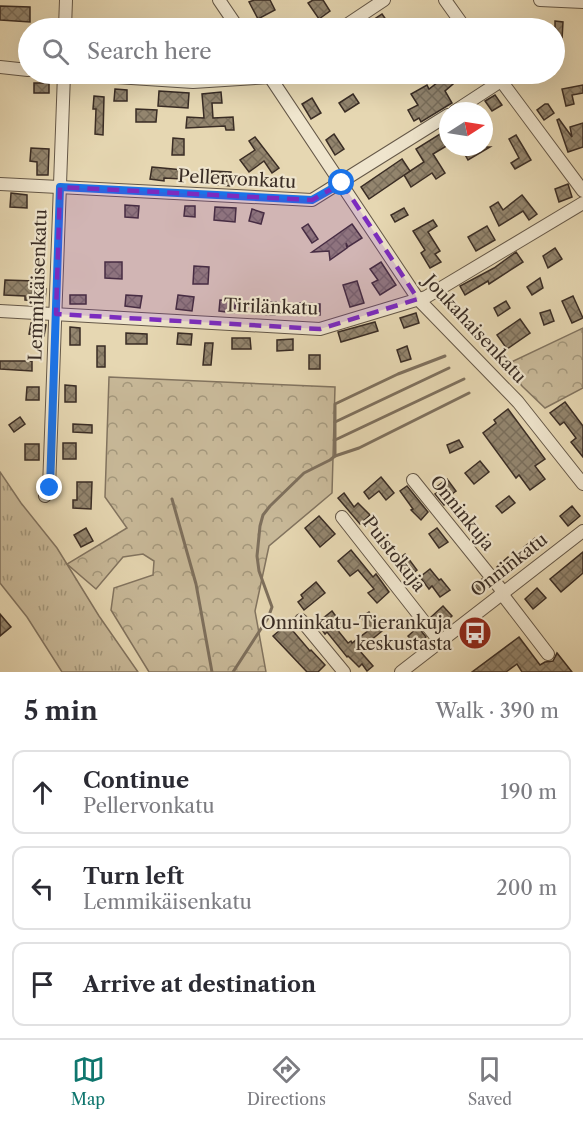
<!DOCTYPE html>
<meta charset="utf-8">
<style>
body{margin:0;font-family:"Libre Caslon Text",serif;background:#f2f2f3;color:#2b2b33}
.compass{position:absolute;left:439px;top:102px;width:54px;height:54px;border-radius:50%;background:#fff;box-shadow:0 6px 24px #0002;rotate:78deg}
.stop{position:absolute;width:18px;height:18px;margin:-14px;border:4px solid #1a73e8;border-radius:50%;background:#fff}
.stop.end{background:#1a73e8;border-color:#fff;box-shadow:0 2px 6px #0008}
.list{margin:0;padding:0;list-style:none}
h2{display:flex;justify-content:space-between;align-items:center;height:78px;margin:0;padding:0 24px;font-size:26px}
h2 small{font-size:20px;font-weight:400;color:#7c7c81}
.list li{display:grid;grid-template-columns:39px 1fr auto;gap:18px;align-items:center;box-sizing:border-box;height:84px;margin:0 12px 12px;padding:0 12px;border:2px solid #e1e1e2;border-radius:12px}
.list b{display:block;font-size:22px;white-space:nowrap}
.list p{margin:0;font-size:20px;white-space:nowrap;color:#7c7c81}
.list em{font-size:20px;font-style:normal;color:#7c7c81}
.icon{flex:none;width:33px;height:33px;fill:none;stroke:currentColor;stroke-width:2;stroke-linecap:round;stroke-linejoin:round}
.map{position:relative;flex:none;width:583px;height:672px;overflow:hidden}
.search{position:absolute;background:#fff;box-shadow:0 6px 24px #0002;left:18px;right:18px;top:18px;height:66px;display:flex;align-items:center;gap:15px;box-sizing:border-box;padding:0 21px;border-radius:33px;color:#7c7c81;font-size:22px}
.sheet{height:366px;background:#fff}
nav{display:flex;justify-content:space-around;align-items:center;box-sizing:border-box;height:84px;border-top:2px solid #e1e1e2;background:#fff;font-size:16px;color:#7c7c81}
nav a{display:grid;justify-items:center;gap:3px}
nav .on{color:#0f766e}
.map>svg:first-child{display:block}
</style>
<div class="map">
<svg width="583" height="672" viewBox="0 0 583 672">
<defs>
<pattern id="grass-tufts" width="24" height="20" patternUnits="userSpaceOnUse" patternTransform="scale(1.5)"><rect width="24" height="20" fill="#c9ba9a"/><path d="M3 7l-1-3M5 7V3M7 7l1-3M15 17l-1-3M17 17v-4M19 17l1-3" fill="none" stroke="#a4987d"/></pattern>
<pattern id="forest-crowns" width="20" height="18" patternUnits="userSpaceOnUse" patternTransform="scale(1.5)"><rect width="20" height="18" fill="#c9ba9a"/><path d="M2 6a3 3 0 1 1 6 0M12 15a3 3 0 1 1 6 0" fill="none" stroke="#a4987d"/></pattern>
<pattern id="building-cross-hatch" width="8" height="8" patternUnits="userSpaceOnUse" patternTransform="scale(1.5)"><rect width="8" height="8" fill="#93856e"/><path d="M0 0l8 8M0 8l8-8" fill="none" stroke="#796d5a"/></pattern>
</defs>
<rect width="100%" height="100%" fill="#e6d7b2"/>
<filter id="stains"><feTurbulence type="fractalNoise" baseFrequency=".00333" numOctaves="4"/><feColorMatrix values="0 0 0 0 .2 0 0 0 0 .09 0 0 0 0 .02 0 0 0 .5 -.17"/></filter>
<radialGradient id="worn" r=".72"><stop offset=".6" stop-color="#630" stop-opacity="0"/><stop offset="1" stop-color="#630" stop-opacity=".3"/></radialGradient>
<path fill="url(#grass-tufts)" stroke="#827460" stroke-width="1.5" d="M0 472 21 503 57 548 99 616 138 672H62L27 617 0 583Z"/>
<g fill="url(#forest-crowns)" stroke="#827460" stroke-width="1.5">
<path d="M583 328V388L545 408 522 386 505 365Z"/>
<path d="M109 377 335 387 332 493 269 546 255 611 266 672H149L111 610 114 588 153 575 154 561 143 554 123 557 96 589 67 564 127 528 105 497Z"/>
</g>
<g fill="none" stroke-linecap="round" stroke-linejoin="round">
<g stroke="#7e705d" stroke-width="3">
<path d="M335 422 449 368"/>
<path d="M335 440 464 379"/>
<path d="M335 456V404L398 374 445 356"/>
<path d="M172 499 196 584 212 672"/>
<path d="M233 672 268 618 272 607 259 571 257 556 260 526 263 515 270 506 304 473 330 460 335 456 359 448 469 393"/>
</g>
</g>
<g fill="url(#building-cross-hatch)" stroke="#3a2d25" stroke-width="1.5">
<path d="M254 0H270L275 10 258 19 249 2Z"/>
<path d="M313 0H323L330 11 319 19 308 3Z"/>
<path d="M0 6 30 7V22L0 20Z"/>
<path d="M382 14 389 24 379 28 373 20Z"/>
<path d="M518 20 541 22V28H517Z"/>
<path d="M555 21 563 22 562 40 555 39Z"/>
<path d="M447 75 453 84 445 91 452 103 421 122 419 118 414 121 408 110 418 105 411 94 427 85 429 89Z"/>
<rect x="34" y="83" width="15" height="10"/>
<path d="M583 85V93L572 95 574 104 566 106 562 89Z"/>
<path d="M115 89 127 90V101H114Z"/>
<path d="M159 91 189 93 188 108 158 106Z"/>
<path d="M221 92 222 103H212L213 118 233 117 234 130H226L225 126 186 128 187 117 204 118 202 94Z"/>
<path d="M353 94 359 103 345 112 339 103Z"/>
<path d="M495 95 502 105 492 111 485 101Z"/>
<path d="M94 96 104 97 103 135 95 134 96 109H93Z"/>
<path d="M312 98 321 113 311 119 302 104Z"/>
<path d="M545 104H548L554 113 544 120 537 110Z"/>
<path d="M136 109 157 110 156 122H136Z"/>
<path d="M559 119 572 137 570 127 583 123V147L568 152 557 120Z"/>
<path d="M448 129V145L433 154 445 173 436 179 432 173 411 187 404 175 424 162 416 149Z"/>
<path d="M334 134 344 149 335 155 326 140Z"/>
<path d="M516 135 531 160 515 169 511 163 519 158 509 139Z"/>
<path d="M255 137 279 168 272 173 264 161 249 172 240 160 255 150 249 141Z"/>
<path d="M173 138 184 139V155H172Z"/>
<path d="M470 147H490L468 160 463 151Z"/>
<path d="M31 148 49 149 48 175H37V162L30 161Z"/>
<path d="M402 159 410 171 369 199 361 187Z"/>
<path d="M152 167 183 170 182 179 164 178V181L150 179Z"/>
<path d="M211 171 231 172 230 186 210 184Z"/>
<path d="M568 184 572 197 559 202 555 189Z"/>
<path d="M11 193 27 195V208L10 207Z"/>
<path d="M522 195 537 214 529 220 523 211 499 226 490 207 498 202 503 210Z"/>
<path d="M125 205 139 206 138 218 125 217Z"/>
<path d="M185 206H195V217L184 216Z"/>
<path d="M215 207 236 208 235 222 214 220Z"/>
<path d="M404 208 408 215 395 222 391 215Z"/>
<path d="M252 209 264 213 261 224 249 221Z"/>
<path d="M433 220 437 226 428 232 440 251 435 254 441 262 430 268 421 253 425 250 413 231Z"/>
<path d="M308 224 318 239 312 243 302 228Z"/>
<path d="M352 224 362 238 348 247 346 243 347 248 330 260 329 251 312 252Z"/>
<path d="M487 226 495 240 476 251 468 237Z"/>
<path d="M555 248 562 259 548 268 543 256Z"/>
<path d="M516 252 523 262 489 284 488 281 465 295 460 286 494 268Z"/>
<path d="M105 262H122V279L105 278Z"/>
<path d="M381 262 396 285 380 295 372 283 378 280 370 269Z"/>
<path d="M194 266 209 267 208 284H193Z"/>
<path d="M540 278 543 288 532 295 527 287Z"/>
<path d="M5 280 35 281 34 288 46 289 45 301 25 300V296L4 295Z"/>
<path d="M357 281 364 303 350 307 343 285Z"/>
<rect x="70" y="295" width="16" height="9"/>
<path d="M126 295 142 296 140 308 125 306Z"/>
<path d="M178 295 194 297 192 311 176 309Z"/>
<path d="M573 296 583 318 572 323 562 301Z"/>
<path d="M220 300 236 302 234 313 219 311Z"/>
<path d="M506 301 510 308 498 316 494 308Z"/>
<path d="M260 302H276L275 315 260 314Z"/>
<path d="M300 303 320 304V315L300 314Z"/>
<path d="M550 310 554 321 544 325 540 313Z"/>
<path d="M416 313 419 323 404 328 400 318Z"/>
<path d="M520 319 530 333 507 349 497 335Z"/>
<path d="M375 322 378 331 341 342 338 332Z"/>
<path d="M31 323 46 325 44 336 29 334Z"/>
<path d="M70 327 80 328V345H70Z"/>
<path d="M126 333 147 334V344H126Z"/>
<path d="M178 333 192 334 191 345 177 344Z"/>
<path d="M232 338H250L251 349H232Z"/>
<path d="M293 339V350L277 351V340Z"/>
<path d="M205 343H213L211 365H203Z"/>
<rect x="97" y="346" width="8" height="21"/>
<path d="M407 346 411 359 401 362 397 350Z"/>
<rect x="309" y="355" width="11" height="14"/>
<path d="M0 361H32V371L0 369Z"/>
<path d="M65 385 76 386V402H65Z"/>
<path d="M27 387H39V400H26Z"/>
<path d="M565 402 583 426V457L571 442 576 438 564 422 560 425 550 413Z"/>
<path d="M508 409 545 459 535 466 545 479 530 490 519 475 516 478 483 433 496 423 494 420Z"/>
<path d="M20 417 25 424 14 432 9 425Z"/>
<path d="M73 424 92 425V433L73 432Z"/>
<path d="M459 440 463 447 450 453 447 445Z"/>
<rect x="63" y="443" width="13" height="16"/>
<rect x="25" y="444" width="14" height="16"/>
<path d="M480 461 489 472 474 484 465 473Z"/>
<path d="M381 477 394 493 386 500 379 491 369 499 364 492Z"/>
<path d="M447 479 456 491 452 494 454 498 444 505 435 494 441 490 438 486Z"/>
<path d="M77 482H92L91 509 73 508V500H77Z"/>
<path d="M407 486 428 512 421 520 411 510 413 509 400 491Z"/>
<path d="M344 493 354 507 358 503 370 515 360 524 338 498Z"/>
<path d="M509 496 515 503 502 513 496 506Z"/>
<path d="M572 506 580 516 568 526 560 516Z"/>
<path d="M319 516 335 534 320 547 305 528Z"/>
<path d="M86 528 93 541 81 547 74 535Z"/>
<path d="M437 528 448 542 439 548 429 534Z"/>
<path d="M535 538 542 547 531 556 524 547Z"/>
<path d="M351 550 373 577 376 574 389 592 377 603 368 593 374 589 358 570 350 576 338 561Z"/>
<path d="M583 552V573L561 592 550 579Z"/>
<path d="M405 554 417 570 408 577 395 562Z"/>
<path d="M508 557 516 565 506 575 497 567Z"/>
<path d="M430 569 439 580 441 579 450 590 440 597 432 586 429 589 420 577Z"/>
<path d="M482 579 489 587 482 594 474 586Z"/>
<path d="M316 582 325 593 304 610 298 602 303 598 301 595Z"/>
<path d="M537 588 546 598 533 609 525 599Z"/>
<path d="M443 606 452 616 439 628 431 617Z"/>
<path d="M332 611 341 623 335 627 348 643 351 641 352 643 369 630 361 617 369 612 376 623 380 620 387 627 359 650 373 666 367 671 362 664 359 667 348 656 347 657 327 632 325 634 317 623Z"/>
<path d="M0 614 11 627 0 636Z"/>
<path d="M287 624 310 651 311 650 325 665 318 672H307L273 636Z"/>
<path d="M418 627 426 637 416 646 408 636Z"/>
<path d="M519 637 540 665 545 662 553 661 557 653 572 672H522L517 664 506 672H472Z"/>
</g>
<g fill="none" stroke-linecap="round" stroke-linejoin="round">
<g stroke="#655848" stroke-width="14">
<g id="minor">
<path d="M219 0 238 28"/>
<path d="M445 0 465 28"/>
<path d="M540 0 583 2"/>
<path d="M65 28 66 0"/>
<path d="M342 28 384 0"/>
<path d="M0 67 28 70"/>
<path d="M70 74 193 82 271 77 275 74"/>
<path d="M268 74 418 299 518 402 583 484"/>
<path d="M496 74 583 191"/>
<path d="M455 111 501 81"/>
<path d="M0 184 312 200 448 115"/>
<path d="M0 311 320 329 426 297 583 203"/>
<path d="M413 480 500 588 502 594 548 654"/>
<path d="M45 496 49 488 64 74"/>
<path d="M342 517 440 642"/>
<path d="M301 620 344 672"/>
<path d="M401 672 583 531"/>
</g>
</g>
<use href="#minor" stroke="#efe5cd" stroke-width="12"/>
</g>
<g fill="none" stroke-linecap="round" stroke-linejoin="round">
<path stroke="#1a73e8" stroke-width="8" d="M50 488 60 187 312 200 342 183"/>
</g>
<path fill="#7b2cbf" fill-opacity="0.2" stroke="#7b2cbf" stroke-width="4.5" stroke-dasharray="12 8" stroke-linejoin="round" d="M342 183 418 299 320 329 56 314 60 187 312 200Z"/>
<defs>
<g id="bus-disc" transform="scale(1.725)"><circle r="9.5" fill="#8f2418" stroke="#efe5cd"/><path d="M-5-6H5V4H4V6H2V4H-2V6H-4V4H-5ZM-3.5-4V0h7V-4ZM-3.5 1.2v1.5H-2V1.2ZM2 1.2v1.5H3.5V1.2Z" fill="#fff"/></g>
</defs>
<g fill-rule="evenodd">
<use href="#bus-disc" x="475" y="633"/>
</g>
<g text-anchor="middle" dominant-baseline="central" stroke-width="4.5" stroke-linejoin="round" paint-order="stroke">
<g font-size="18" fill="#3a2d25" stroke="#efe5cd">
<text transform="translate(237 179) rotate(3)">Pellervonkatu</text>
<text transform="translate(38 285) rotate(-88)">Lemmikäisenkatu</text>
<text transform="translate(271 307) rotate(2)">Tirilänkatu</text>
<text transform="translate(475 329) rotate(47)">Joukahaisenkatu</text>
<text transform="translate(462 513) rotate(51)">Onninkuja</text>
<text transform="translate(394 554) rotate(52)">Puistokuja</text>
<text transform="translate(509 565) rotate(-38)">Onninkatu</text>
</g>
<g font-size="18" fill="#3a2d25" stroke="#efe5cd" text-anchor="end">
<text x="452" y="623">Onninkatu-Tierankuja<tspan x="452" dy="21">keskustasta</tspan></text>
</g>
</g>
<rect width="100%" height="100%" filter="url(#stains)"/>
<rect width="100%" height="100%" fill="url(#worn)"/>
</svg>
<svg class="compass" viewBox="-18 -18 36 36"><path d="M0-13l5 13h-10z" fill="#e53935"/><path d="M0 13l5-13h-10z" fill="#7c7c81"/></svg>
<div class="stop" style="left:342px;top:183px"></div>
<div class="stop end" style="left:50px;top:488px"></div>
<div class="search"><svg class="icon" aria-label="search" viewBox="0 0 24 24"><circle cx="10" cy="10" r="6"/><path d="M15 15l6 6"/></svg>Search here</div>
</div>
<section class="sheet">
<h2>5 min<small>Walk · 390 m</small></h2>
<ul class="list">
<li><svg class="icon" aria-label="ahead" viewBox="0 0 24 24"><path d="M12 20V5M6 11l6-6 6 6"/></svg><div><b>Continue</b><p>Pellervonkatu</p></div><em>190 m</em></li>
<li><svg class="icon" aria-label="left" viewBox="0 0 24 24"><path d="M17 20v-9H6M10 6l-5 5 5 5"/></svg><div><b>Turn left</b><p>Lemmikäisenkatu</p></div><em>200 m</em></li>
<li><svg class="icon" aria-label="arrive" viewBox="0 0 24 24"><path d="M6 21V4h12l-3 4 3 4H6"/></svg><div><b>Arrive at destination</b></div></li>
</ul>
</section>
<nav>
<a class="on"><svg class="icon" aria-label="map" viewBox="0 0 24 24"><path d="M3 6l6-2 6 2 6-2v14l-6 2-6-2-6 2zM9 4v14M15 6v14"/></svg>Map</a>
<a><svg class="icon" aria-label="directions" viewBox="0 0 24 24"><path d="M12 3l9 9-9 9-9-9zM9 14v-3h6M13 9l2 2-2 2"/></svg>Directions</a>
<a><svg class="icon" aria-label="saved" viewBox="0 0 24 24"><path d="M7 4h10v16l-5-4-5 4z"/></svg>Saved</a>
</nav>
